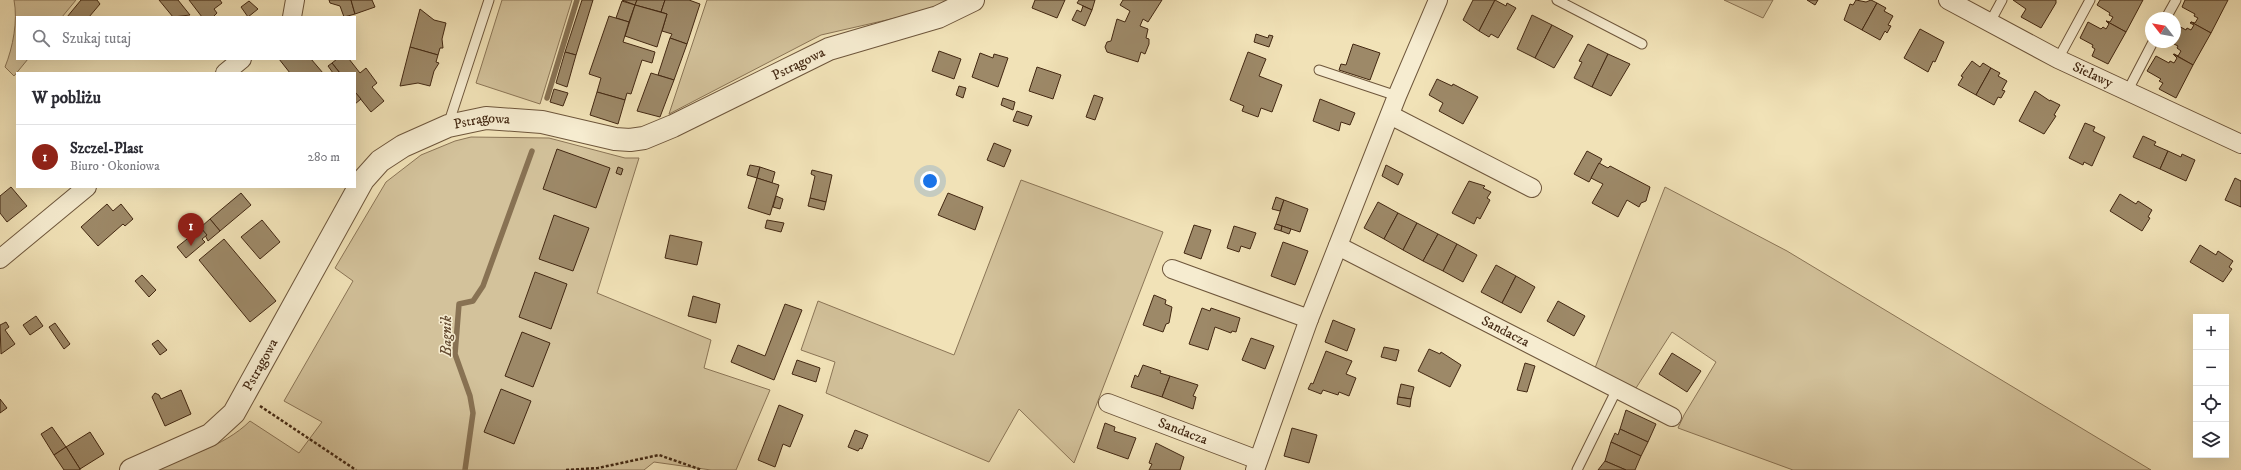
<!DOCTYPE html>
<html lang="pl">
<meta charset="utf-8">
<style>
body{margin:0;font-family:"IM FELL DW Pica",serif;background:#f7f7f7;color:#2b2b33}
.controls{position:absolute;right:12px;bottom:12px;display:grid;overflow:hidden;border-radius:0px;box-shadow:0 4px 16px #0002}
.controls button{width:36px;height:36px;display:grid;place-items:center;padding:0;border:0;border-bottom:1px solid #e1e1e2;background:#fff;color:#2b2b33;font:20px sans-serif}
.compass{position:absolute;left:2145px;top:12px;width:36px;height:36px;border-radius:50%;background:#fff;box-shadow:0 4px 16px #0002;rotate:301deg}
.you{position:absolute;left:930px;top:181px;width:14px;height:14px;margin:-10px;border:3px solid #fff;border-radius:50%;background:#1a73e8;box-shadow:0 0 0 6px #1a73e833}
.badge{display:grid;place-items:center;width:26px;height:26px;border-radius:50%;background:#8f2418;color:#fff;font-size:13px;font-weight:700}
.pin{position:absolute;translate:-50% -33px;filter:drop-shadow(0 1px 2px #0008)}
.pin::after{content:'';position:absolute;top:21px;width:14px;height:12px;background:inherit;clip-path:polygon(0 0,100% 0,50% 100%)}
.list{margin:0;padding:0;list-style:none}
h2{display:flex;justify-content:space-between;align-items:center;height:52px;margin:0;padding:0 16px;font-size:17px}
h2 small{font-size:13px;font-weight:400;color:#7c7c81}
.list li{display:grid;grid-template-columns:26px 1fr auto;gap:12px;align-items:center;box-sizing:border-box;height:64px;padding:0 16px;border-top:1px solid #e1e1e2}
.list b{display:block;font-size:15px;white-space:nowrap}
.list p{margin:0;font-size:13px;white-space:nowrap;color:#7c7c81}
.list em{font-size:13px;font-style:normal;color:#7c7c81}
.icon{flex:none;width:22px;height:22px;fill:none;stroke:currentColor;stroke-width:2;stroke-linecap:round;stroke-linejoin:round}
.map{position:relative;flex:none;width:2241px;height:470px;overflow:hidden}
.search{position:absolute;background:#fff;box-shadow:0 4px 16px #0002;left:16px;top:16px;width:340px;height:44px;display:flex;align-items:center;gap:10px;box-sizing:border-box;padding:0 14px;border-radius:0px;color:#7c7c81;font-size:15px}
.panel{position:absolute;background:#fff;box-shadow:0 4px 16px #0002;left:16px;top:72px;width:340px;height:116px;border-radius:0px}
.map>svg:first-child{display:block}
</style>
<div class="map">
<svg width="2241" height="470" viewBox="0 0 2241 470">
<rect width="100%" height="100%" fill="#f1e2b7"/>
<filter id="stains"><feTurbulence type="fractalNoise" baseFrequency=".005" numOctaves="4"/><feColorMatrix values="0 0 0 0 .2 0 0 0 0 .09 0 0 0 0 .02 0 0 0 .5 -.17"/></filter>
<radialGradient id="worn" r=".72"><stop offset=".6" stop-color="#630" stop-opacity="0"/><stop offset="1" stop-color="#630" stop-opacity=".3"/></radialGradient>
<g fill="#d3c29b" stroke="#8b7556">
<path d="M14 0H76L62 17H17V59H28L14 76 5 67C13 47 18 21 14 0Z"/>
<path d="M502 0H572L540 104 476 83Z"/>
<path d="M707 0H947L926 11 821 35 669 114Z"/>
<path d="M1724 0H1773L1763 18Z"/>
<path d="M471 137 549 138 625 158H639L597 293 711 340 704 368 770 390 736 470H711L654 462 644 470H148C182 458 224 447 250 421L299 453 322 422 284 401 353 281 335 268 386 182 421 155 455 141Z"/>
<path d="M1021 180 1163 232 1074 463 1019 409 989 462 826 393 835 362 801 350 818 301 954 355Z"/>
<path d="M1665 187 1787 251 2151 470H1793L1678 428 1684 415 1716 362 1672 332 1636 388 1595 368Z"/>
</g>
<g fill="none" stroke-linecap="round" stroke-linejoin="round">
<g stroke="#887253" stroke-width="5.5">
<path d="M547 98 577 0"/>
<path d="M465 470 473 413 470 396 455 354 459 304 473 301 483 286 532 151"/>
</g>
</g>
<g fill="#9d8968" stroke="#432812">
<path d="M81 0H97L100 4 89 17H67Z"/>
<path d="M159 0H178L190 15 173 17Z"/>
<path d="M189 0H220L222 3 214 9 217 13 213 17H202Z"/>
<path d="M329 0H351L355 14 344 17 340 6 330 3Z"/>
<path d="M351 0H372L375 7 355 14Z"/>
<path d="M582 0H593L576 55 565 52Z"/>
<path d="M622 0H637L635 5Z"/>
<path d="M637 0H665L661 12 635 5Z"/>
<path d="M665 0H689L700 4 687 44 670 38 672 34 662 31 667 14 661 12Z"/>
<path d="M1035 0H1065L1057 18 1032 8Z"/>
<path d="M1079 0H1095L1092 10 1077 3Z"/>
<path d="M1123 0H1162L1148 22 1143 19 1140 26 1148 29 1146 38 1149 39V44L1145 54 1141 52 1138 62 1107 52 1105 47 1107 42 1111 41 1117 19 1125 22 1130 11 1120 5Z"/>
<path d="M1473 0H1495L1479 31 1463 20Z"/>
<path d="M1495 0 1506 6 1507 3 1516 8 1498 38 1491 34 1489 37 1479 31Z"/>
<path d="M1807 0H1818L1815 5Z"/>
<path d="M1856 0 1866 2 1871 0 1877 3 1862 30 1844 20 1850 4 1853 5Z"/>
<path d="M2013 0H2056V3L2041 28 2021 17 2026 9Z"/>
<path d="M2100 0H2143L2126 32 2106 21 2110 22 2113 17 2109 15 2110 13 2097 5Z"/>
<path d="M2185 0H2228L2211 33 2191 22 2195 23 2198 18 2194 16 2195 14 2182 7Z"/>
<path d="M249 1 258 9 248 17 241 7Z"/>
<path d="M622 1 635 5 629 22 616 18Z"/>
<path d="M1877 3 1886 8 1884 11 1893 16 1888 25 1891 26 1887 33 1885 31 1880 40 1862 30Z"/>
<path d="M635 5 667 14 657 47 625 36Z"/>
<path d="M1083 6 1092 10 1085 26 1072 20 1077 10 1081 12Z"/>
<path d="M420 9 434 20 446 23 442 39 443 48H440L438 55 410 47Z"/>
<path d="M1532 15 1552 25 1535 58 1517 49Z"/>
<path d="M609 16 629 22 623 42 655 52 652 63 642 60 631 94 627 93 625 100 597 92 601 78 589 74Z"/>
<path d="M2106 21 2126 32 2108 64 2092 56 2095 49 2092 47 2093 45 2080 38 2088 22 2101 29 2103 27 2106 29 2109 24Z"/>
<path d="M2191 22 2211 33 2193 65 2174 54 2178 56 2181 51 2177 48 2178 46 2170 42H2175V24L2186 30 2187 28 2191 30 2194 25 2190 23Z"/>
<path d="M1552 25 1573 36 1554 68 1535 58Z"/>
<path d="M1920 29 1944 42 1935 62 1933 61 1928 72 1904 58Z"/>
<path d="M1256 34 1268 38 1269 35 1273 36 1269 47 1254 42Z"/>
<path d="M670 38 687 44 674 80 658 75Z"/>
<path d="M1353 44 1380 53 1370 80 1339 70 1341 64 1346 65Z"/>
<path d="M1588 44 1608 54 1592 87 1574 78 1582 62 1579 61Z"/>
<path d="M410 47 438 55 436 62 439 63 434 71 430 86 418 83 400 86Z"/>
<path d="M939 51 961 59 954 79 932 71Z"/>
<path d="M565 52 576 55 567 87 556 83Z"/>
<path d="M1248 52 1266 59 1259 76 1282 85 1272 112 1261 108 1258 117 1242 111 1244 106 1230 100Z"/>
<path d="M980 53 993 58 994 54 1008 58 998 87 972 77Z"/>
<path d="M1608 54 1630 64 1611 96 1592 87Z"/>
<path d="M2173 54 2193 65 2176 98 2159 89 2163 83 2159 81 2161 79 2147 71 2156 56 2169 63 2170 61 2174 63 2177 58Z"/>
<path d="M279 59H311L323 73H290Z"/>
<path d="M337 59H349L360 73 366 68 377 83 372 87 384 101 371 112 355 92V73H340L332 63Z"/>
<path d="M1972 61 1980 67 1983 63 1991 68 1976 95 1958 85 1963 77 1961 76Z"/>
<path d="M332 63 339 72 338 73H333L328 66Z"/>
<path d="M1037 67 1061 75 1053 99 1029 91Z"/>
<path d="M1991 68 2000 73 1998 76 2007 81 2002 90 2005 91 2001 98 1998 97 1994 105 1976 95Z"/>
<path d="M651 73 674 80 660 117 637 111Z"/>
<path d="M1437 79 1452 86 1453 84 1478 97 1463 124 1439 111 1443 103 1429 95Z"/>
<path d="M959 86 966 88 963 98 956 95Z"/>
<path d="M554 89 568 93 563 106 550 102Z"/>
<path d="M2035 91 2050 101V100L2060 105 2054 115 2056 116 2044 134 2019 121Z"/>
<path d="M355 92 361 99 355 104Z"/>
<path d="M597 92 625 100 618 124 590 115Z"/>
<path d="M1094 95 1103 98 1095 120 1086 117Z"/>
<path d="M1003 98 1015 102 1013 110 1001 105Z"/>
<path d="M1320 99 1355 113 1350 125 1341 122 1339 131 1313 121Z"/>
<path d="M1017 111 1032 116 1028 126 1013 121Z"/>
<path d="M2085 123 2095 127 2093 131 2105 137 2092 166 2084 162 2083 165 2069 158Z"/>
<path d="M2143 136 2156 142 2154 145 2168 151 2160 169 2133 157Z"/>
<path d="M994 143 1011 150 1004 167 987 160Z"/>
<path d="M557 149 610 168 596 208 543 189Z"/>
<path d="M1587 151 1602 159 1589 182 1574 174Z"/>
<path d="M2168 151 2181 157 2182 154 2195 160 2186 181 2160 169Z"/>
<path d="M1599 163 1608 168 1610 166 1650 187 1646 201 1641 203 1639 207 1627 200 1618 217 1592 203 1603 184 1591 178Z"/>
<path d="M750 165 760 167 757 178 747 175Z"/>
<path d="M1386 165 1403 174 1398 185 1382 176Z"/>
<path d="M618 167 623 169 621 175 616 173Z"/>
<path d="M760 167 775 172 772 183 757 178Z"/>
<path d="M812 170 832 175 826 202 810 198 815 176 811 174Z"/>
<path d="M757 178 779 185 770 215 748 208Z"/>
<path d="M2235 178 2241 181V207L2225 200Z"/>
<path d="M1469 181 1485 186 1483 188 1491 192 1487 198 1490 200 1480 219 1477 217 1474 224 1452 213Z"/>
<path d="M11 187 27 206 7 222 0 213V196Z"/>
<path d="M241 193 251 205 220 231 210 219Z"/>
<path d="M948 193 983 207 975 230 938 215Z"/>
<path d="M2120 194 2136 204 2138 201 2152 210 2148 217 2150 218 2142 231 2110 211Z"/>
<path d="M776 196 783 199 780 209 773 207Z"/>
<path d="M1276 197 1284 200 1280 211 1272 209Z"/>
<path d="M810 198 826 202 824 210 808 206Z"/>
<path d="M1284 200 1308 209 1300 232 1276 224Z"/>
<path d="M1378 202 1398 213 1384 239 1364 228Z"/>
<path d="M107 204 113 211 121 204 133 219 125 226 123 224 98 246 81 227Z"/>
<path d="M1398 213 1417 223 1403 250 1384 239Z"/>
<path d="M554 215 589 228 573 271 539 259Z"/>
<path d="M210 219 220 231 208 241 201 227Z"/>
<path d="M262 220 280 242 260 259 241 237Z"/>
<path d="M767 220 784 223 781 232 765 228Z"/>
<path d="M1417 223 1438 234 1423 261 1403 250Z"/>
<path d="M1276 224 1282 226 1281 231 1274 229Z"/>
<path d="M1194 225 1211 230 1201 259 1184 253Z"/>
<path d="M1234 226 1256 233 1250 249 1241 246 1239 252 1227 248Z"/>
<path d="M1282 226 1291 229 1289 234 1281 231Z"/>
<path d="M201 228 207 235 202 239 205 242 186 258 177 247Z"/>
<path d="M1438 234 1457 244 1443 271 1423 261Z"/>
<path d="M670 235 702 242 697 265 665 258Z"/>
<path d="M224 239 276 301 250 322 199 260Z"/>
<path d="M1283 242 1308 251 1295 285 1271 276Z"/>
<path d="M1457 244 1477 255 1463 282 1443 271Z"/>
<path d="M2200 245 2216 255 2218 251 2233 261 2229 267 2232 269 2223 282 2190 262Z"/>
<path d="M1496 265 1516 276 1502 303 1481 292Z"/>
<path d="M535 272 567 284 551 329 519 317Z"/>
<path d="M142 275 156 290 149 297 135 281Z"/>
<path d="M1516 276 1535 287 1521 313 1502 303Z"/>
<path d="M1154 295 1166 300 1165 304 1172 307 1169 323 1166 324 1163 332 1143 325Z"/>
<path d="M693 296 720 304 716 323 688 316Z"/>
<path d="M1558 301 1585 316 1574 336 1547 321Z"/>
<path d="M785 304 802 310 774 380 731 362 738 345 765 356Z"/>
<path d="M1202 308 1210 311 1211 308 1240 318 1236 332 1232 331 1231 333 1215 327 1208 350 1189 344Z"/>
<path d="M36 316 43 326 30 335 23 325Z"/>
<path d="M1333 320 1355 329 1347 351 1325 342Z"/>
<path d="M6 322 9 327 5 330 15 344 1 354 0 325Z"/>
<path d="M55 323 70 344 64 349 49 327Z"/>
<path d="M522 332 550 343 533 387 505 376Z"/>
<path d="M1251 338 1274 346 1265 369 1242 360Z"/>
<path d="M158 340 167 350 160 355 152 344Z"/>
<path d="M1384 347 1399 350 1396 361 1381 357Z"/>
<path d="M1429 349 1440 354 1441 352 1461 365 1450 387 1418 371Z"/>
<path d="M1326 351 1352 361 1346 374 1356 378 1349 396 1339 392 1338 395 1323 390 1321 394 1308 389 1311 383 1313 384Z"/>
<path d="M1672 353 1701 371 1687 392 1659 374Z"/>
<path d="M797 360 820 368 816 382 792 374Z"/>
<path d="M1525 363 1535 366 1527 392 1517 390Z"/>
<path d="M1143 365 1161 371 1160 373 1170 376 1162 397 1131 387 1135 375 1138 377Z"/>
<path d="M1170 376 1198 385 1193 396 1196 397 1193 409 1162 397Z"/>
<path d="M1401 384 1414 387 1411 399 1398 397Z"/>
<path d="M501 389 531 401 514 444 484 432Z"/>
<path d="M181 390 191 414 165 426 152 397 155 393 159 395 161 399Z"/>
<path d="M1398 397 1411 399 1410 407 1397 404Z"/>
<path d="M0 399 7 408 0 413Z"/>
<path d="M779 405 803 415 790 447 783 444 775 467 758 460Z"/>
<path d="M1626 410 1656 424 1648 442 1620 429Z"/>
<path d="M1105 423 1115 427 1114 431 1136 438 1128 459 1097 448Z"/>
<path d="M52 427 66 447 54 455 41 434Z"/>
<path d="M1292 428 1317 435 1309 463 1284 456Z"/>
<path d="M1620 429 1648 442 1641 456 1611 442 1615 433 1618 435Z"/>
<path d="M855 430 868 435 862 449 860 448 858 451 848 447Z"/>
<path d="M90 432 104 454 80 469 66 447Z"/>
<path d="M1611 442 1641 456 1635 470H1626L1605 461Z"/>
<path d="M1156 443 1184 457 1180 470H1149L1152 464 1149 463Z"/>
<path d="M66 447 80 469V470H64L54 455Z"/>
<path d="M1605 461 1626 470H1598Z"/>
</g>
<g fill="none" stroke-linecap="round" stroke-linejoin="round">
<g stroke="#6e563b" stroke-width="11">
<g id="service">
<path d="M1557 0 1642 44"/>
<path d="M2166 18 2176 0"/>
<path d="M1989 24 2002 0"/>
<path d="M2058 59 2090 0"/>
<path d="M1319 70 1397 96"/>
<path d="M2127 92 2153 42"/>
<path d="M448 125 489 0"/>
<path d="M1577 470 1617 389"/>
</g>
</g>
<g stroke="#6e563b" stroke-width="20">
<g id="minor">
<path id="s1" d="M1948 0 2058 59 2241 144"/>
<path d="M292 17 295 0"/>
<path d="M225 73 242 59"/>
<path d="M1390 115 1532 188"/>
<path id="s2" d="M1338 246 1672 417"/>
<path d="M0 259 87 187"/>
<path d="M1172 269 1309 319"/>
<path id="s3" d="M1108 403 1258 460"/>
<path d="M1255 470 1309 319 1397 96 1438 0"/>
</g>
</g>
<g stroke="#6e563b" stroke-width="24">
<g id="tertiary">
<path id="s4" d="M131 470 210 435 234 413 363 180 380 161 403 146 448 126 486 118 542 122 615 139 630 140 644 138 673 126 829 49 938 17 973 0"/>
</g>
</g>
<g stroke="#432812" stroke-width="2.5" stroke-dasharray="3 2" stroke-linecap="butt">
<path d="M260 406 356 470"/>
<path d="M566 470 598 468 659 455 702 470"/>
</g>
<use href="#service" stroke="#f6ecd0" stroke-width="9"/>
<use href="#minor" stroke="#f6ecd0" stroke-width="18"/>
<use href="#tertiary" stroke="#f6ecd0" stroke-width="22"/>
</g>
<g text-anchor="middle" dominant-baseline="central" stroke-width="3" stroke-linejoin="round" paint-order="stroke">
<g font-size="14" fill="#432812" stroke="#f6ecd0">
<text stroke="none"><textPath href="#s4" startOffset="858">Pstrągowa</textPath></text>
<text stroke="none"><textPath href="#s1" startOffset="163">Sielawy</textPath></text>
<text stroke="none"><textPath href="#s4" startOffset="522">Pstrągowa</textPath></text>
<text stroke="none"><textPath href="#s2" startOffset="188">Sandacza</textPath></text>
<text stroke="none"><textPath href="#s4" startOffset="174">Pstrągowa</textPath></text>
<text stroke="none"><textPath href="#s3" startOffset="80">Sandacza</textPath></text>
</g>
<g font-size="15" font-style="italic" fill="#664d33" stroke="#f6ecd0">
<text transform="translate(446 336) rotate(-90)">Bagnik</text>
</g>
</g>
<rect width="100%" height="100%" filter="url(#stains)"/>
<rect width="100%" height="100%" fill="url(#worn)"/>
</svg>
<div class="controls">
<button>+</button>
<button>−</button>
<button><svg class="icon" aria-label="locate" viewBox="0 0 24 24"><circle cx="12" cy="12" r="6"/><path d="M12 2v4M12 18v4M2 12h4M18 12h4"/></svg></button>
<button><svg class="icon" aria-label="layers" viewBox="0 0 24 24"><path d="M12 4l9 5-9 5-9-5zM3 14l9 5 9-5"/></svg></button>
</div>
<svg class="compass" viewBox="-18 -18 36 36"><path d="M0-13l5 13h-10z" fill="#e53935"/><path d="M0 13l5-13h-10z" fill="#7c7c81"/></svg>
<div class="you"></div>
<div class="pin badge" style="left:191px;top:246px">1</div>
<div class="search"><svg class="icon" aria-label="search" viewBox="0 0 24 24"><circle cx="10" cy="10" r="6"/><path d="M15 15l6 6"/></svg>Szukaj tutaj</div>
<section class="panel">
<h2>W pobliżu<small></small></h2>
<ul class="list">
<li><span class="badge">1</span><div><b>Szczel-Plast</b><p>Biuro · Okoniowa</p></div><em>280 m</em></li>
</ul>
</section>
</div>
